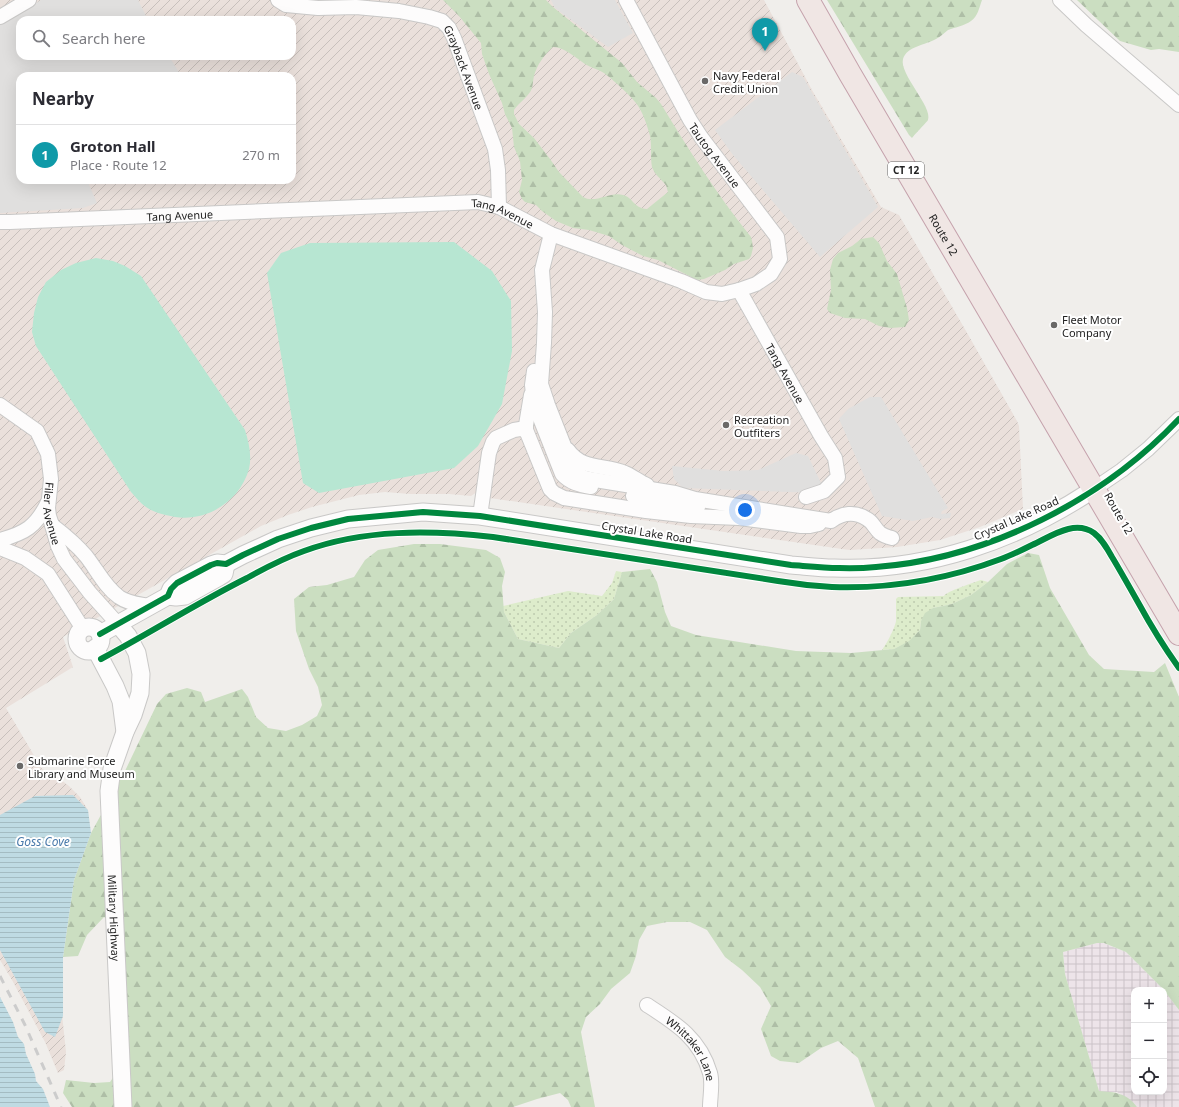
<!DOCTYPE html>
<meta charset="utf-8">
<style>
body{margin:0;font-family:"Noto Sans",sans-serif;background:#f7f7f7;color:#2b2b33}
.controls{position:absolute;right:12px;bottom:12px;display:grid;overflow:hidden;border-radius:8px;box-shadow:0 4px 16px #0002}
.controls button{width:36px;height:36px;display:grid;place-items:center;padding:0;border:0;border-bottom:1px solid #e1e1e2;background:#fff;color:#2b2b33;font:20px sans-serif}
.you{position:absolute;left:745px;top:510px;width:14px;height:14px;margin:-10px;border:3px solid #fff;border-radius:50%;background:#1a73e8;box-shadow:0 0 0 6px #1a73e833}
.badge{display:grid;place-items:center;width:26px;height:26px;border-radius:50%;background:#d93025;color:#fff;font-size:13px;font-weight:700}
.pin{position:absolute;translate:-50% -33px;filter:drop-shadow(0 1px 2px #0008)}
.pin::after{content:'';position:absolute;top:21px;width:14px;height:12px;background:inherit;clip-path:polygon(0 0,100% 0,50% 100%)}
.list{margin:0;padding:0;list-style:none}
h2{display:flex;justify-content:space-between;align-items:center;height:52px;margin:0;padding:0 16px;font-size:17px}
h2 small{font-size:13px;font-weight:400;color:#7c7c81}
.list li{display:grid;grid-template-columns:26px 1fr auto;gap:12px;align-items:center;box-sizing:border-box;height:60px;padding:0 16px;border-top:1px solid #e1e1e2}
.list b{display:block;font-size:15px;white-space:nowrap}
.list p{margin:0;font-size:13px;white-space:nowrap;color:#7c7c81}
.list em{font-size:13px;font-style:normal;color:#7c7c81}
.icon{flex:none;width:22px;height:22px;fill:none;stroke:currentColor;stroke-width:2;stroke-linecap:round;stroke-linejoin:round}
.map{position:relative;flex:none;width:1179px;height:1107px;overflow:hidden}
.search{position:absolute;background:#fff;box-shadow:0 4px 16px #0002;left:16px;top:16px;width:280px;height:44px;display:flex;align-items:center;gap:10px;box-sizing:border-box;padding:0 14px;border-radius:12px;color:#7c7c81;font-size:15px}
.panel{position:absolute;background:#fff;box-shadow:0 4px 16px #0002;left:16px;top:72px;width:280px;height:112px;border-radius:12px}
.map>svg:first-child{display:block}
</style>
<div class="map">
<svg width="1179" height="1107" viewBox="0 0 1179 1107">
<defs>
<pattern id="industrial-grid" width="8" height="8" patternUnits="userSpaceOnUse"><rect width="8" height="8" fill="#ede4e9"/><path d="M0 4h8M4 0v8" fill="none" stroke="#cbc3c8"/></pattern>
<pattern id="military-furrows" width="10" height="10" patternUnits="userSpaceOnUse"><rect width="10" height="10" fill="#eae0db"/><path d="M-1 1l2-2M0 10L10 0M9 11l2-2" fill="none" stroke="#c8c0bc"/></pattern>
<pattern id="grass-dots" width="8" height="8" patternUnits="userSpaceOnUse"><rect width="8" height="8" fill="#ddeccb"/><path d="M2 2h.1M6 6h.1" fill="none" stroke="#bdcaae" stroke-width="1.8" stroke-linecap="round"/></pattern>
<pattern id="forest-firs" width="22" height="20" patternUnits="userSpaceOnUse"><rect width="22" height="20" fill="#cbdec1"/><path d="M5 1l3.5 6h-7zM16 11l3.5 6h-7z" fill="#aebea6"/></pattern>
<pattern id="water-rules" width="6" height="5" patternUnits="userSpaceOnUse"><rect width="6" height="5" fill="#bfdbe3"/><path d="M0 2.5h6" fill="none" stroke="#a4bcc2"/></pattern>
</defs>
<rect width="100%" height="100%" fill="#f0eeeb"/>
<path fill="url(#industrial-grid)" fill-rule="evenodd" d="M1097 943H1103L1126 952 1163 989 1179 1010V1107H1137L1133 1102 1117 1092H1099L1065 974 1063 952ZM1134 990H1164V1092H1134Z"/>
<path fill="url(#military-furrows)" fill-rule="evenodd" d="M0 0H764L812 90 881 207 899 215 966 331 1017 421 1019 426 1023 509 980 527 940 540 897 547 850 550 842 549 490 498 491 494 477 492 471 496 449 494H410L385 492 359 495 312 507 288 515 261 526 63 637 73 667 6 708 42 769 56 776 69 786 80 797 88 810 61 910 62 1014 66 1052 64 1070 58 1073 45 1042 12 980 0 960ZM20 20H292V56H20ZM20 76H292V180H20Z"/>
<g fill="url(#grass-dots)">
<path d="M616 571 622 572 614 599 597 615 571 633 559 648 518 639 504 612 503 606 568 591 602 596 612 583Z"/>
<path d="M981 580 988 582 971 595 952 604 933 608 921 621 920 630 910 641 894 649 882 650C886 645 895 628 896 621 896 614 896 606 896 599L898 597 944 596C947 591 973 583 981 580Z"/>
</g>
<g fill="url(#forest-firs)" fill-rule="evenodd">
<path d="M443 0H546L553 7 622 63 637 82 656 98 661 104C689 150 717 195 751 237L752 241 753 248 751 256 749 259 734 264 725 270 704 279 697 280 658 260 643 256 622 245 609 236 589 230 573 228 556 221 542 211 536 205 525 202 522 199 519 192 522 180 520 161 514 147 512 128 505 114 502 103 489 74 482 54 481 43 459 16ZM553 47C564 47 576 58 585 64 591 68 598 69 604 73 612 79 630 95 636 103 643 112 647 125 650 136 652 147 650 157 652 167 655 175 660 178 665 184 667 186 667 190 668 192L647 209C633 208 633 197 623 195 610 191 596 204 583 197L559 172 550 159 534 138 519 124 514 114V110C519 102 529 97 532 88 533 84 533 80 534 76 537 65 544 55 553 47Z"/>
<path d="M827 0H982C979 8 978 16 971 21 964 26 956 27 948 30 944 33 940 37 936 39 926 45 907 46 903 59 899 74 933 107 928 120 927 122 915 134 912 138L909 135Z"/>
<path d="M1077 0H1179V52L1159 49 1151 50 1120 41Z"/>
<path d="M873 237 879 243 887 261 897 274 907 308 909 320 905 327 890 328 879 326 865 319 845 318 830 313 827 309 831 290 830 270 833 259 838 253 852 246 861 239Z"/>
<path d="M414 544H440L486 550 500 558 505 572 502 586 504 612 518 639 559 648 571 633 597 615 614 599 622 572 650 569 657 582 665 612 671 626 696 635 796 651 851 653 894 649 909 641 920 630 921 621 925 613 933 608 952 604 971 595 988 582 1007 564 1028 553 1039 555 1050 588 1089 655 1104 669 1154 672 1165 663 1179 697V1010L1163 989 1126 952 1104 943H1097L1063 952 1065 974 1099 1091C1115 1092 1127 1093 1137 1107H875L858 1058 838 1041 821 1048 799 1063 780 1061 771 1056 761 1029 771 1006 760 987 742 970 725 957 707 930 690 922H667L647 926 639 940 636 956 630 973 611 989 600 1004 586 1017 581 1032 595 1107H571L568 1100 560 1093 537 1099 513 1107H72L63 1093 66 1080 94 1083 110 1082 126 1059 120 929 104 917 87 935 78 956 63 957 74 880 91 833 125 771 157 704 166 694 187 688 201 692 205 702 242 689 248 697 256 717 268 728 286 731 302 725 317 716 322 705 318 687 309 669 296 631 294 599 309 587 327 585 354 577 365 560 378 550Z"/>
</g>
<g fill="#b7e6d2">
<path d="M454 242 492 271 511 301 512 351 502 404 478 446 454 468 319 493 303 483 267 273 281 253 310 243Z"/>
<path d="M96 258 113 261 125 266 141 276 245 430C249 443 252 456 249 469 240 501 207 522 175 517 166 515 154 513 146 507 140 503 136 497 131 492L36 346 32 332 34 313 38 297 46 282 61 270 76 263Z"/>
</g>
<g fill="#e0dfde">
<path d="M41 0H138L148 20H20V56H169L181 76H20V180H91L89 185 97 203 83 208 0 213V25Z"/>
<path d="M551 0H615L633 33 608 47 555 8Z"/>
<path d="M792 72 803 77 878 207 820 257 733 155 715 130Z"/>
<path d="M870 397H881L948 508 942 511 941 514 951 513 950 518 940 519 932 517 913 521 882 516 839 419 848 409Z"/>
<path d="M796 453 808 456 823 487 816 493 683 488 674 479 672 466 724 471 758 470Z"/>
</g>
<g fill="url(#water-rules)">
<path d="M73 795 88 810 91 833 74 880 63 957V1016L55 1037 45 1032 0 950V815L35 796Z"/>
<path d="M0 997 13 1022 18 1037 24 1044 26 1054 35 1074 36 1081 43 1089 50 1107H0Z"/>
</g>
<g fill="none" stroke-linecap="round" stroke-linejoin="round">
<g stroke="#c9c8c7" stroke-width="16">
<g id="minor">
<path id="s1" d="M278 0 286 5 318 8 356 7 399 11 429 17 442 21 449 28 454 38 495 149 498 170 499 207"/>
<path id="s2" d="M626 0 690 120 701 137 777 237 780 259 771 274 756 284 739 290"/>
<path d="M1060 0 1086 25 1179 105"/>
<path d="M0 17 29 0"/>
<path id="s3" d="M0 222H10L478 202 499 207 551 234 681 281 706 292 722 294 739 290 821 436 835 458 838 477 824 491 806 497"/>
<path d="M551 234 542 270 545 312 544 343 541 384 548 405 572 466 582 477 589 479 675 493 695 499 831 521C842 513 855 511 867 519 873 522 875 529 880 533 884 536 888 537 892 538"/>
<path d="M534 371 532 385 534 403 562 474C570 483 580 485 591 487"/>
<path d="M531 395 526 425V430L550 489 554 493 564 498 646 511 691 516 739 518 801 526H810L819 524"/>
<path id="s4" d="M0 405 37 431 48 454 51 479 48 508 49 516 52 525 58 546 64 559 90 593 117 623"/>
<path d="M568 450C583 471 605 464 625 473 633 476 639 482 647 485"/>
<path d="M1094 489 1122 470 1148 449 1179 419"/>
<path d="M633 496 678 504 698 507"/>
<path d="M480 516 489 453 493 442 496 438 514 430 520 429 526 430"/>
<path d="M52 525C65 535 76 544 86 556 97 570 105 587 119 597 127 603 139 604 149 606"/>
<path d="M0 540C25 533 36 527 48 502"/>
<path d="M0 548 25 558 48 574 83 629"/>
<path id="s5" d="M647 1005C675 1023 700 1038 710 1073 713 1083 710 1097 710 1107"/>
</g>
</g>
<g stroke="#c9c8c7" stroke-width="19">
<g id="tertiary">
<path d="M168 596 176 597 185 596 219 577 224 574 226 564"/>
<path id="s6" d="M117 623 128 636 137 653 141 674 140 693 133 715 125 732 112 769 109 791 123 1107"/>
<circle cx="89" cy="639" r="12"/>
<path d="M100 634 168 596 171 589 177 583 211 565 217 563 226 564 243 555 278 539 311 528 348 519 423 512 480 516 791 565C805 566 819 568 834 568 927 572 1017 540 1094 489"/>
<path d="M95 648 115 686 121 701 125 732"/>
</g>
</g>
<g stroke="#c5a2ac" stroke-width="24">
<g id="trunk">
<path id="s7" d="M808 0 850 74 1179 634"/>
</g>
</g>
<use href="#minor" stroke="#fdfcfc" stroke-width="14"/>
<use href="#tertiary" stroke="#fdfcfc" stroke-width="17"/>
<use href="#trunk" stroke="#f0e6e4" stroke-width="22"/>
<path stroke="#ccc" stroke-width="3" stroke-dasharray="8 8" stroke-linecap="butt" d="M0 976 25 1025 61 1107"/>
<g stroke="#fff" stroke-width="8">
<g id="cycleway">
<path d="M100 634 168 596 171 589 177 583 211 565 217 563 226 564 243 555 278 539 311 528 348 519 423 512 480 516 791 565C819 567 847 570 876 567 987 559 1103 500 1179 419"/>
<path d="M101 659C150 633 197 603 247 578 265 568 284 558 304 551 364 529 430 530 493 537L778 581C796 584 814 586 832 587 889 589 948 579 1001 559 1012 555 1022 550 1032 545 1050 537 1074 519 1094 533 1102 539 1107 548 1112 557 1121 572 1130 588 1139 604 1151 626 1164 647 1179 668"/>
</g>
</g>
<use href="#cycleway" stroke="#00873e" stroke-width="6"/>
</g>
<g fill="#6a6968" stroke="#fff" stroke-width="1.5">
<circle cx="705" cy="81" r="4"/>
<circle cx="1054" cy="325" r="4"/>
<circle cx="726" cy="425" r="4"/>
<circle cx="20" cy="766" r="4"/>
</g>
<g text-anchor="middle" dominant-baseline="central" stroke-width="4" stroke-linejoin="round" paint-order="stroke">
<rect fill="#fff" stroke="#646464" stroke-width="1" x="888" y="162" width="36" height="16" rx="3"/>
<g font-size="10" font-weight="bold" fill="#222">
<text x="906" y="170">CT 12</text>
</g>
<g font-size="11" fill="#222" stroke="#fff">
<text stroke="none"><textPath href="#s1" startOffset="219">Grayback Avenue</textPath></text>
<text stroke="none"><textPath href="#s2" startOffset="179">Tautog Avenue</textPath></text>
<text stroke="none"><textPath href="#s3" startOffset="180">Tang Avenue</textPath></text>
<text stroke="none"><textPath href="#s3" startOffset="505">Tang Avenue</textPath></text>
<text stroke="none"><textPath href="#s7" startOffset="271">Route 12</textPath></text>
<text stroke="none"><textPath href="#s3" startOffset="853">Tang Avenue</textPath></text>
<text stroke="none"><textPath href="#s4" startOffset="131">Filer Avenue</textPath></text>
<text transform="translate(1119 513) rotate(60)">Route 12</text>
<text transform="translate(1016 518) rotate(-24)">Crystal Lake Road</text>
<text transform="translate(647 532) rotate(9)">Crystal Lake Road</text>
<text stroke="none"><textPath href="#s6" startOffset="307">Military Highway</textPath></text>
<text stroke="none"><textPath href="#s5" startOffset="64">Whittaker Lane</textPath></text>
</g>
<g font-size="11" fill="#222" stroke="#fff" text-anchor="start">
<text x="713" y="75">Navy Federal<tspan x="713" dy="13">Credit Union</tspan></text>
<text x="1062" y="319">Fleet Motor<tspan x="1062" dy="13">Company</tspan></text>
<text x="734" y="419">Recreation<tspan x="734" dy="13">Outfiters</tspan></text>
<text x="28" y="760">Submarine Force<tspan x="28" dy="13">Library and Museum</tspan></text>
</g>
<g font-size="12" font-style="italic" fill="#4a7aab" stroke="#fff">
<text x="43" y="841">Goss Cove</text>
</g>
</g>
</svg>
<div class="controls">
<button>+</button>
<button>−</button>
<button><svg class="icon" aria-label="locate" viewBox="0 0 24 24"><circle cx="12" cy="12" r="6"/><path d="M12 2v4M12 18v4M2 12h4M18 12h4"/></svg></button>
</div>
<div class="you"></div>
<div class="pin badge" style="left:765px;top:51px;background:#0f9aa8">1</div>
<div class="search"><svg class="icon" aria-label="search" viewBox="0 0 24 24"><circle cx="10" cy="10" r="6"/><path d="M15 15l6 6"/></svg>Search here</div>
<section class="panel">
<h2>Nearby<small></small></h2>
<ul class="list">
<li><span class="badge" style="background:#0f9aa8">1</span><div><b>Groton Hall</b><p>Place · Route 12</p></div><em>270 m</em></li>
</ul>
</section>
</div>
